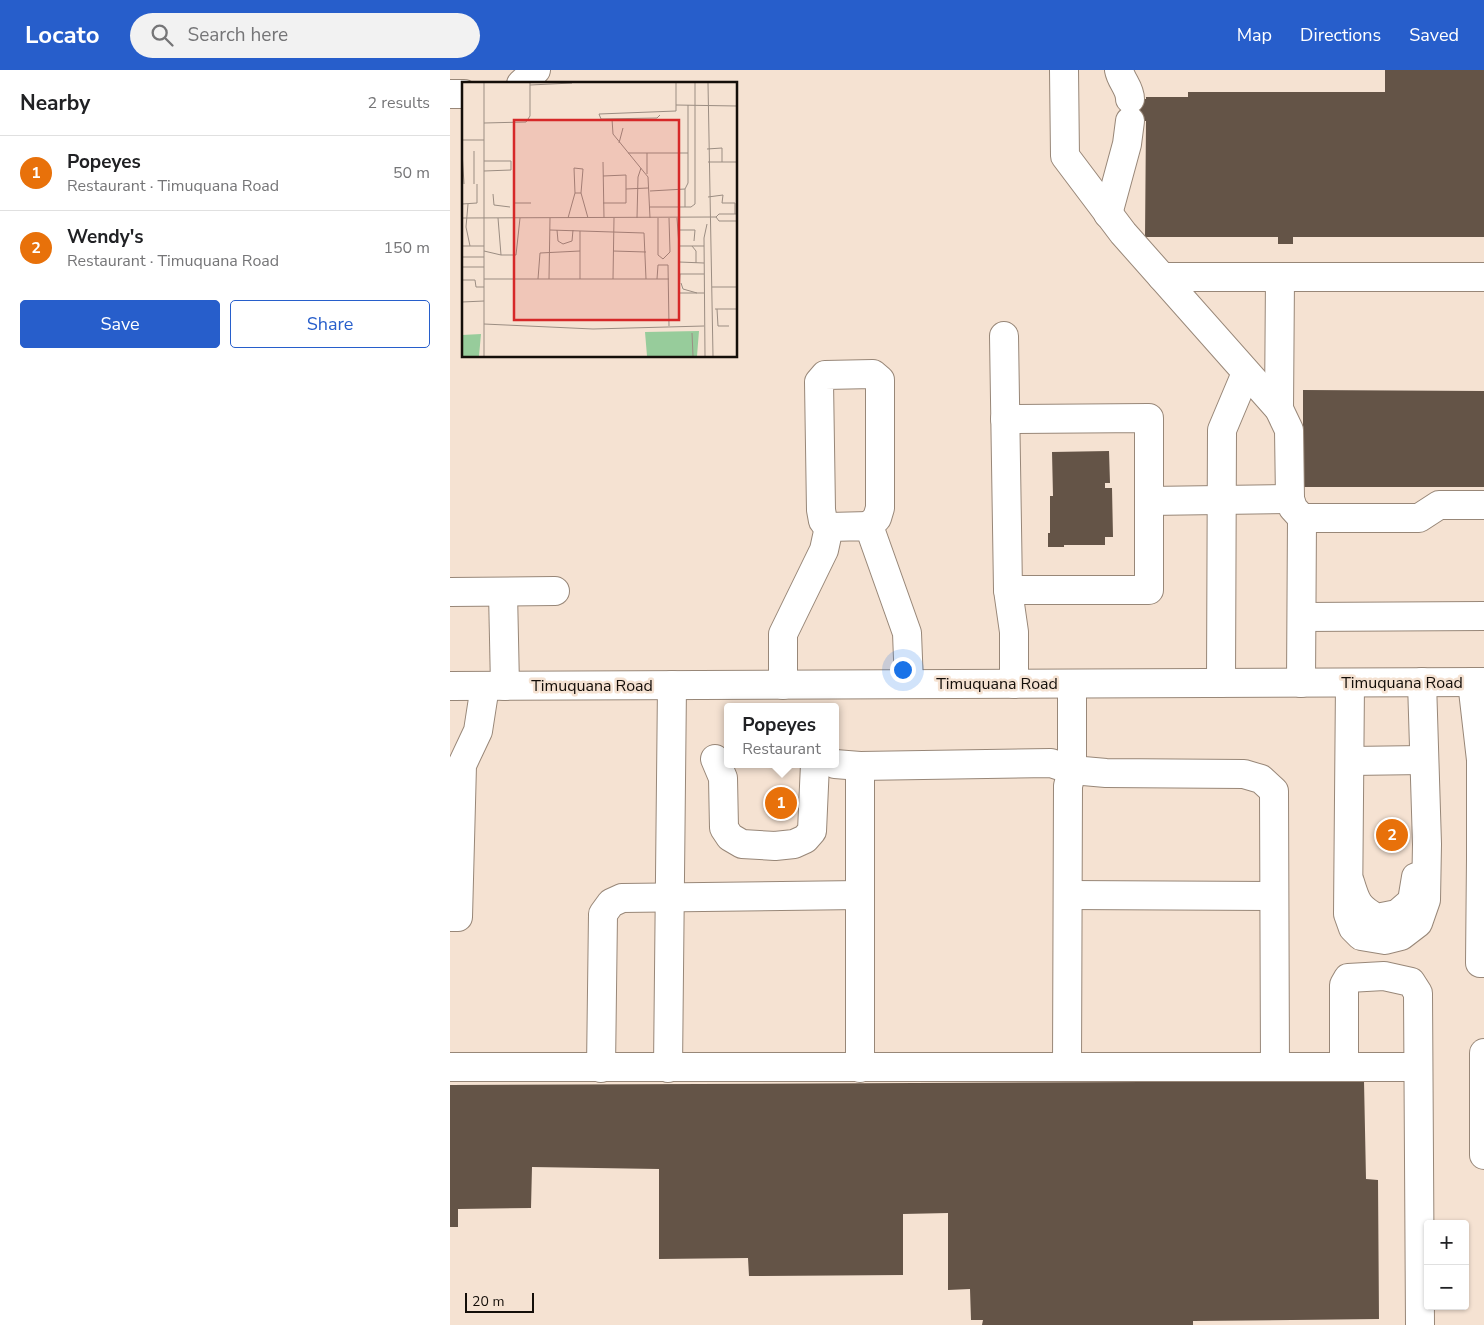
<!DOCTYPE html>
<meta charset="utf-8">
<style>
body{margin:0;font-family:"Nunito Sans",sans-serif;background:#f2f2f2;color:#202124}
.controls{position:absolute;right:15px;bottom:15px;display:grid;overflow:hidden;border-radius:5px;box-shadow:0 1px 4px #0004}
.controls button{width:45px;height:45px;display:grid;place-items:center;padding:0;border:0;border-bottom:1px solid #e0e0e0;background:#fff;color:#202124;font:25px sans-serif}
.scale{position:absolute;left:15px;bottom:12px;width:69px;box-sizing:border-box;padding-left:5px;border:2px solid #140e09;border-top:0;font-size:14px;line-height:18px;white-space:nowrap;color:#140e09;-webkit-text-stroke:4px #f5e2d2;paint-order:stroke}
.you{position:absolute;left:452px;top:599px;width:18px;height:18px;margin:-12px;border:4px solid #fff;border-radius:50%;background:#1a73e8;box-shadow:0 0 0 8px #1a73e833}
.badge{display:grid;place-items:center;width:32px;height:32px;border-radius:50%;background:#275ecb;color:#fff;font-size:16px;font-weight:700}
.pin{position:absolute;translate:-50% -50%;border:2px solid #fff;box-shadow:0 1px 5px #0006}
.popup{position:absolute;left:274px;top:633px;width:115px;height:65px;box-sizing:border-box;display:grid;place-content:center;border-radius:5px;background:#fff;filter:drop-shadow(0 1px 4px #0005);font-size:16px;white-space:nowrap;color:#757577}
.popup b{font-size:19px;color:#202124}
.popup::after{content:'';position:absolute;left:50%;top:100%;margin-left:-10px;border:10px solid transparent;border-top-color:#fff}
.list{margin:0;padding:0;list-style:none}
h2{display:flex;justify-content:space-between;align-items:center;height:65px;margin:0;padding:0 20px;font-size:21px}
h2 small{font-size:16px;font-weight:400;color:#757577}
.list li{display:grid;grid-template-columns:32px 1fr auto;gap:15px;align-items:center;box-sizing:border-box;height:75px;padding:0 20px;border-top:1px solid #e0e0e0}
.list b{display:block;font-size:19px;white-space:nowrap}
.list p{margin:0;font-size:16px;white-space:nowrap;color:#757577}
.list em{font-size:16px;font-style:normal;color:#757577}
.actions{display:flex;gap:10px;padding:15px 20px}
.actions a{flex:1;padding:11px 0;border:1px solid #275ecb;border-radius:5px;text-align:center;font-size:18px;color:#275ecb}
.actions .main{background:#275ecb;color:#fff}
.icon{flex:none;width:28px;height:28px;fill:none;stroke:currentColor;stroke-width:2;stroke-linecap:round;stroke-linejoin:round}
.map{position:relative;flex:none;width:1034px;height:1255px;overflow:hidden}
header{display:flex;align-items:center;gap:30px;box-sizing:border-box;height:70px;padding:0 25px;background:#275ecb;color:#fff}
header strong{font-size:24px}
nav{display:flex;gap:28px;margin-inline-start:auto;font-size:18px}
.search{width:350px;height:45px;background:#f2f2f2;display:flex;align-items:center;gap:12px;box-sizing:border-box;padding:0 18px;border-radius:28px;color:#757577;font-size:19px}
main{display:flex}
aside{flex:1;background:#fff}
.map>svg:first-child{display:block}
</style>
<header>
<strong>Locato</strong>
<div class="search"><svg class="icon" aria-label="search" viewBox="0 0 24 24"><circle cx="10" cy="10" r="6"/><path d="M15 15l6 6"/></svg>Search here</div>
<nav><a>Map</a><a>Directions</a><a>Saved</a></nav>
</header>
<main>
<aside>
<h2>Nearby<small>2 results</small></h2>
<ul class="list">
<li><span class="badge" style="background:#e8710a">1</span><div><b>Popeyes</b><p>Restaurant · Timuquana Road</p></div><em>50 m</em></li>
<li><span class="badge" style="background:#e8710a">2</span><div><b>Wendy's</b><p>Restaurant · Timuquana Road</p></div><em>150 m</em></li>
</ul>
<div class="actions"><a class="main">Save</a><a>Share</a></div>
</aside>
<div class="map">
<svg width="1034" height="1255" viewBox="0 0 1034 1255">
<rect width="100%" height="100%" fill="#f5e2d2"/>
<g fill="#645447">
<path d="M935 0H1034V167H843V174H828V167H695L696 51H672V29H696V27H738V22H935Z"/>
<path d="M853 320 1034 321V417H853Z"/>
<path d="M659 381 660 413H655V418H662L663 467H655V475H614V477H598V463H600V426H603L602 382Z"/>
<path d="M914 1011 916 1109 928 1110 929 1249 743 1251V1255H532L533 1250H521L520 1219 498 1220V1143L453 1144V1205L299 1206 298 1188 209 1189V1099L82 1097 81 1138 8 1139V1157H0V1015Z"/>
</g>
<g fill="none" stroke-linecap="round" stroke-linejoin="round">
<g stroke="#988778" stroke-width="30">
<g id="minor">
<path d="M614 0 615 86 673 163 829 339 839 360 840 429 843 438 852 448 851 613"/>
<path d="M669 0C671 11 680 18 680 29"/>
<path d="M71 14 86 0"/>
<path d="M0 24H14"/>
<path d="M658 144 677 74 680 51"/>
<path d="M712 207H1034"/>
<path d="M554 266 558 520 564 562V614"/>
<path d="M829 339 830 207"/>
<path d="M555 349 699 348V520H558"/>
<path d="M699 431 840 429"/>
<path d="M852 448H969L989 435H1034"/>
<path d="M379 457 373 451 371 440 369 312 375 305 423 304 430 310V438L427 448 419 456"/>
<path d="M0 522 105 521"/>
<path d="M53 522 55 616"/>
<path d="M852 547 1034 546"/>
<path d="M1022 612 1031 690V789H1034"/>
<path d="M771 613 772 360 796 303"/>
<path d="M900 613 898 844 903 858 911 866 935 870 951 866 968 853 976 830 977 774 972 612"/>
<path d="M333 615V564L374 480 379 457 419 456 457 563 459 614"/>
<path d="M265 689 273 708 274 758 280 767 292 774 325 776 344 774 355 769 362 761 365 694"/>
<path d="M900 691 974 690"/>
<path d="M385 694 410 696 601 693 622 700 656 703 794 704 811 709 824 721 825 997"/>
<path d="M410 696V998"/>
<path d="M1031 789 1030 893H1034"/>
<path d="M900 812C906 832 908 838 927 848L947 844 962 831 966 807"/>
<path d="M618 825 824 826"/>
<path d="M0 847H8L12 695 28 661 35 616"/>
<path d="M1034 983V1085"/>
<path d="M0 997H968"/>
<path d="M617 997 618 716 622 700V614"/>
<path d="M894 997V915L898 908 934 906 961 912 968 923 970 1255"/>
<path d="M151 998 153 844 161 833 172 828 410 825"/>
<path d="M218 998 222 615"/>
</g>
</g>
<g stroke="#988778" stroke-width="30">
<path id="major" d="M0 616 1034 612"/>
</g>
<use href="#minor" stroke="#fff" stroke-width="28"/>
<use href="#major" stroke="#fff" stroke-width="28"/>
</g>
<g text-anchor="middle" dominant-baseline="central" stroke-width="5" stroke-linejoin="round" paint-order="stroke">
<g font-size="16" fill="#140e09" stroke="#f5e2d2">
<text x="952" y="613">Timuquana Road</text>
<text x="547" y="614">Timuquana Road</text>
<text x="142" y="616">Timuquana Road</text>
</g>
</g>
<g transform="translate(12 12)">
<rect width="275" height="275" fill="#f5e2d2"/>
<path d="M237 249 235 274H185L183 250ZM19 252 17 274H0V253Z" fill="#97cc9b"/>
<path fill="none" stroke="#9b8d82" stroke-width="1" d="M246 1 251 274M68 3 110 1M214 23 275 24M198 33 195 36 139 37 137 32 214 29V1M150 37 151 52 186 95 188 136M22 41 64 40 68 34V1M0 58H22M157 61 161 46M245 67 260 66V80M0 69 2 102M166 71H226M22 79H49V88L22 89M141 80 142 136M246 80H275M185 92V71M141 94 164 93V121H141M12 102V69M164 107 186 106M223 107 226 101V23M188 109 223 107V125M113 111 112 86 121 87 119 111M31 112 32 123 48 125M246 115 261 113 260 121H273V132M51 121H69M0 122 15 121V102M6 122 4 145 8 164M188 125H229L233 122V1M254 135 257 132H275M0 136 254 135 257 139H275M36 136 39 173H54L58 136M106 136 113 111H119L126 136M175 136 176 95 179 86M196 136V173L201 177 208 170 207 136M215 136 217 164H242M88 148 182 151 184 197M95 148 96 159 101 162 110 159 111 148M217 148H233L232 159M118 149V197M0 164H22M217 164V180L242 181M230 164 234 169V181M22 169 39 173M151 169 184 170M0 175H22M0 185H22M218 192 217 211H242M218 192H242M22 197H207M76 197 78 171 118 169M87 197 88 136M151 197 152 136M195 197 196 183H206L207 244M0 198H13L14 205H22M219 201 221 207 235 211M250 205H275M0 220 22 219M253 227H275M255 227 256 244H267M22 242 131 247 242 244M230 251 231 274M22 274V1M243 274 242 156 245 142"/>
<path fill="#d62828" fill-opacity="0.15" stroke="#d62828" stroke-width="2.5" d="M52 38H217V238H52Z"/>
<rect width="275" height="275" fill="none" stroke="#140e09" stroke-width="2.5"/>
</g>
</svg>
<div class="controls">
<button>+</button>
<button>−</button>
</div>
<div class="scale">20 m</div>
<div class="you"></div>
<div class="pin badge" style="left:331px;top:733px;background:#e8710a">1</div>
<div class="popup"><b>Popeyes</b>Restaurant</div>
<div class="pin badge" style="left:942px;top:765px;background:#e8710a">2</div>
</div>
</main>
